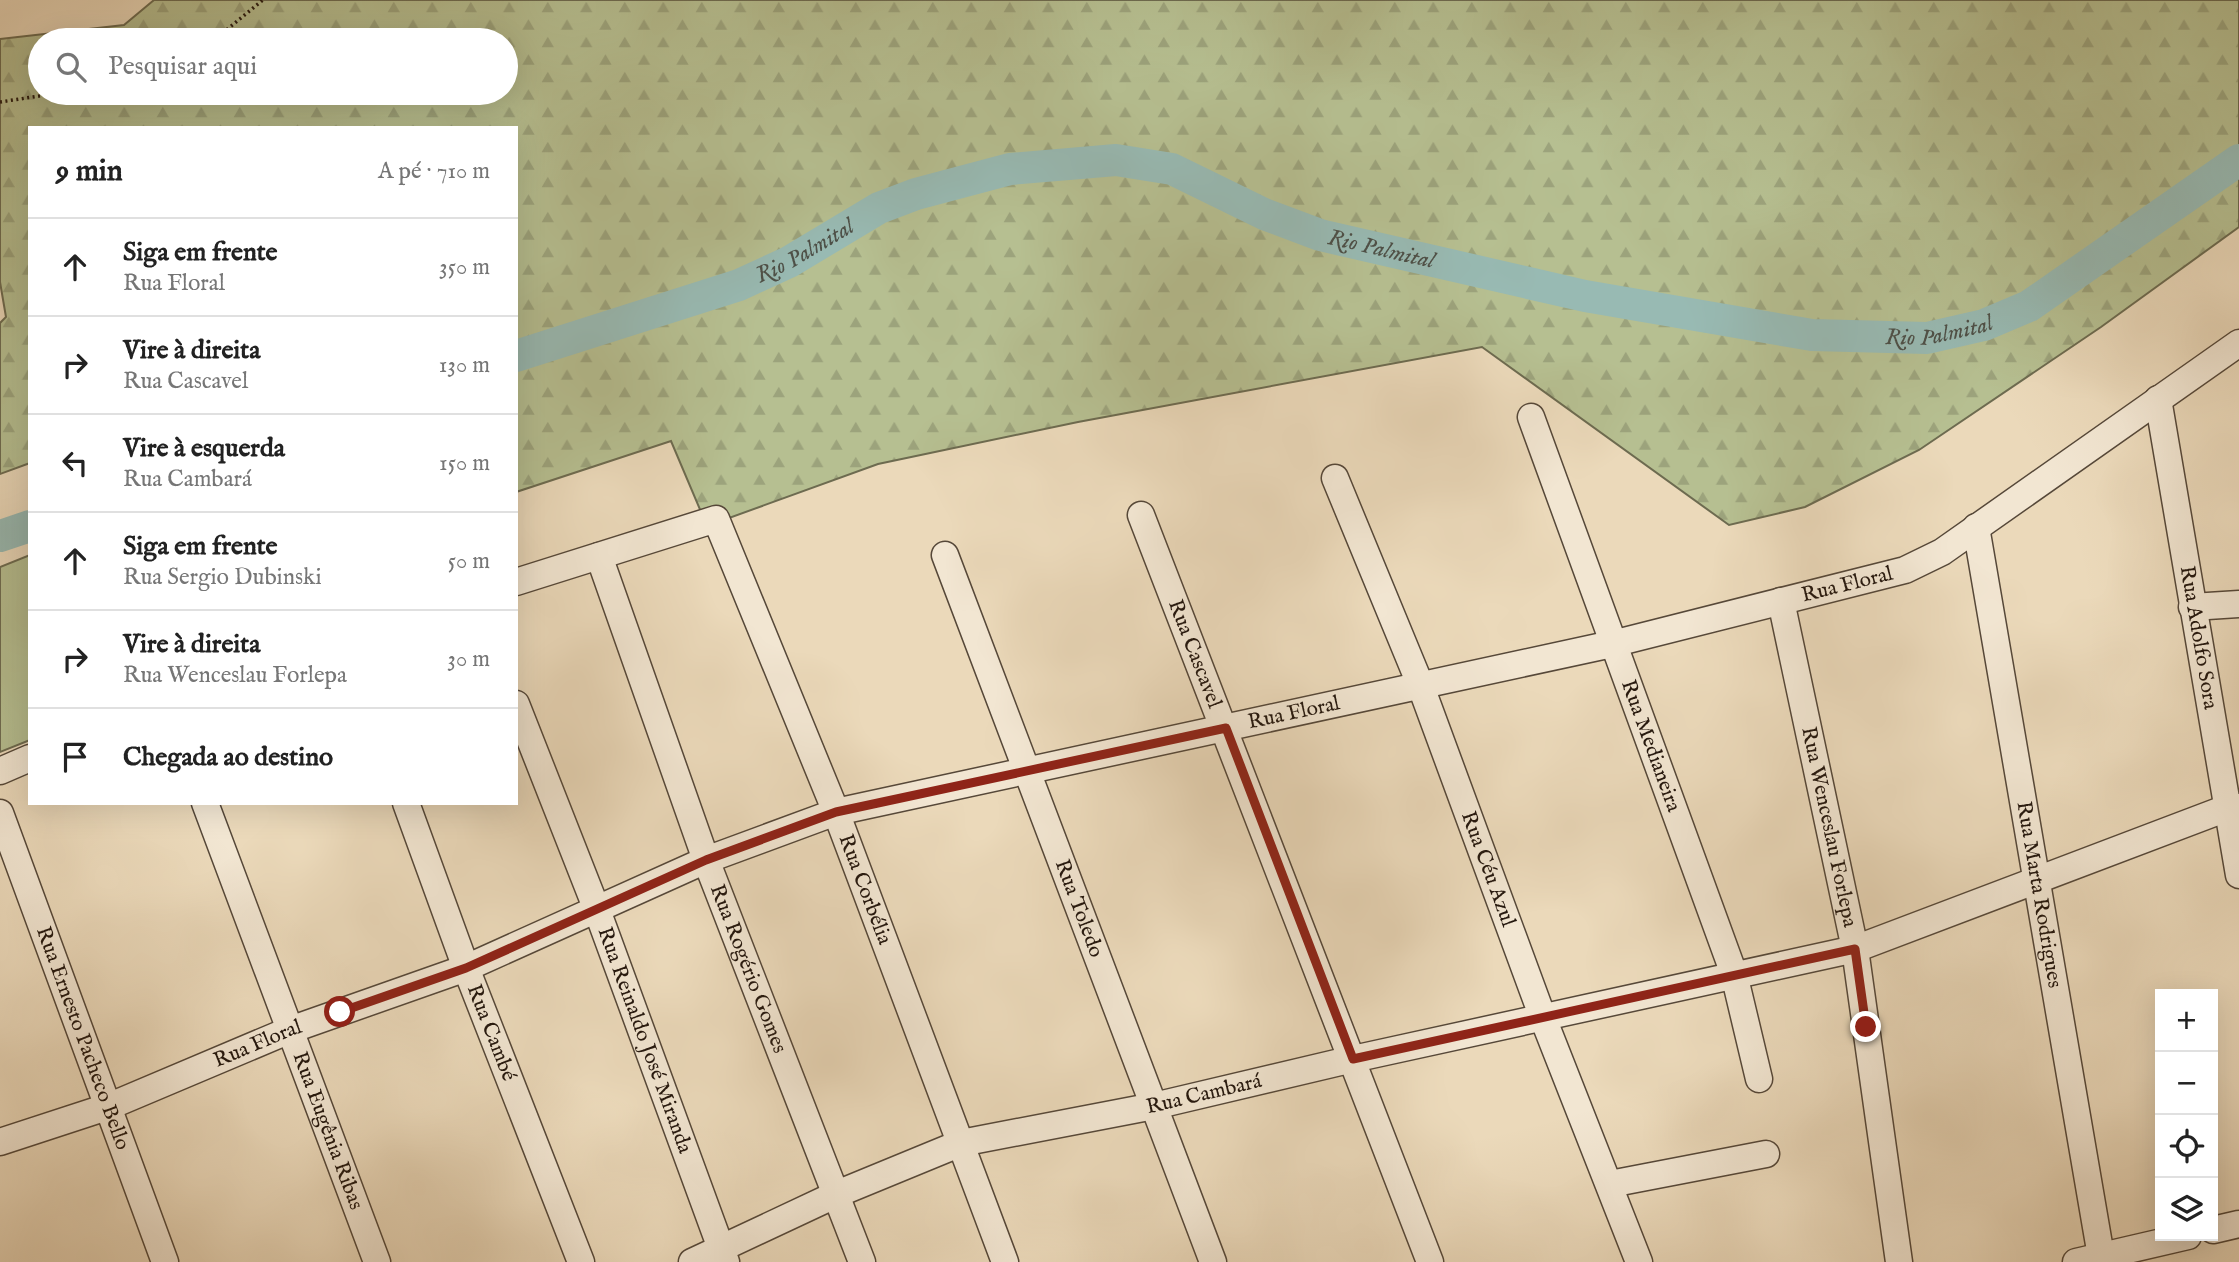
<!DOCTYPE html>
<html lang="pt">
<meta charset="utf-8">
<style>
body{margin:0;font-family:"IM FELL English",serif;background:#f2f2f2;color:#222}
.controls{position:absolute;right:21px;bottom:21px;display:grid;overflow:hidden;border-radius:0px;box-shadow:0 7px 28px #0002}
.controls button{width:63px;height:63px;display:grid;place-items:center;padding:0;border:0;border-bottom:2px solid #e0e0e0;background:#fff;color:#222;font:35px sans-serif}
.stop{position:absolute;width:21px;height:21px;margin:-16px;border:5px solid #8f2418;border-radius:50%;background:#fff}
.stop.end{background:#8f2418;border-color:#fff;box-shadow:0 2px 7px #0008}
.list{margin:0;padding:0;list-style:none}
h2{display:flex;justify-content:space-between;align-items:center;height:91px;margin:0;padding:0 28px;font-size:30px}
h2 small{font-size:23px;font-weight:400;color:#767676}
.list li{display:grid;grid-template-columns:46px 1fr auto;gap:21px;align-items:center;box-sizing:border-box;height:98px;padding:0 28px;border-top:2px solid #e0e0e0}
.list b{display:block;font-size:26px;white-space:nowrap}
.list p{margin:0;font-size:23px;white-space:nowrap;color:#767676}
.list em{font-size:23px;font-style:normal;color:#767676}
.icon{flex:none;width:38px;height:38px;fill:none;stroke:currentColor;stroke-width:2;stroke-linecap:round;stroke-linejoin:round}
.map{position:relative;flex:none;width:2239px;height:1262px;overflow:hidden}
.search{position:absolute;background:#fff;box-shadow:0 7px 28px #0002;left:28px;top:28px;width:490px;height:77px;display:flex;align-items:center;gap:18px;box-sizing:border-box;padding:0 24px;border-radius:38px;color:#767676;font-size:26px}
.panel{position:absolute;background:#fff;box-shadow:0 7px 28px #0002;left:28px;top:126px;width:490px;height:679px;border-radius:0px}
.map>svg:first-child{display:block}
</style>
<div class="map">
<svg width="2239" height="1262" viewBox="0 0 2239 1262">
<defs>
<pattern id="forest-firs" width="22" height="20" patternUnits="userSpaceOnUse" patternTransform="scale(1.75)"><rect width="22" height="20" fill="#b6bf91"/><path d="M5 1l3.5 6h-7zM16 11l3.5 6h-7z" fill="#9ca37c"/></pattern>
</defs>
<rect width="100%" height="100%" fill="#ebd9ba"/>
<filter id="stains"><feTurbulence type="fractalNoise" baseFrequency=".00286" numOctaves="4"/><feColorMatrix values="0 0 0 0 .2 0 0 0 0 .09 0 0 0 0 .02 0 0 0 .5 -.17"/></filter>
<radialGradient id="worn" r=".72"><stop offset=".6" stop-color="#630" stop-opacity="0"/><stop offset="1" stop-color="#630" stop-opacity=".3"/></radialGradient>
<path fill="url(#forest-firs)" stroke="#6d6b50" stroke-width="2" fill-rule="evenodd" d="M154 0H2239V227L2101 327 1919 450 1805 507 1729 525 1482 347 1078 422 878 464 707 526 671 441 516 492V128H30V463L0 474V323L6 317 0 282V39L124 25ZM40 40H506V93H40Z"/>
<path fill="#b6bf91" stroke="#6d6b50" stroke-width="2" d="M30 555V740L0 752V567Z"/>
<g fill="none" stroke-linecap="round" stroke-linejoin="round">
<g stroke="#98bab3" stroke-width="32">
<path id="s1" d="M516 356 739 285 789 262 879 208 916 194 1010 169 1116 160 1172 169 1264 214 1320 235 1585 296 1812 335 1927 338 1984 325 2029 306 2239 160"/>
<path d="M0 536 30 526"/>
</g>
<g stroke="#564839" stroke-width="29">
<g id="minor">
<path id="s2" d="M2158 399 2239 875"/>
<path id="s3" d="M1531 417 1734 974 1759 1079"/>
<path id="s4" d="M1335 478 1420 684 1543 1018 1639 1262"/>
<path id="s5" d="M1141 515 1430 1262"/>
<path id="s6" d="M1976 527 2102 1262"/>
<path id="s7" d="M945 555 1213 1262"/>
<path id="s8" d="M599 556 706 860 862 1262"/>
<path id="s9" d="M516 582 716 519 836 812 1005 1262"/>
<path id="s10" d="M1781 601 1855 949 1899 1262"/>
<path d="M2192 607 2239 604"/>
<path id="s11" d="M516 704 597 910 726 1262"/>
<path d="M0 771 30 758"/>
<path id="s12" d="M205 803 377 1262"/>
<path id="s13" d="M406 803 466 968 581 1262"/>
<path id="s14" d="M0 813 165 1262"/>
<path id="s15" d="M0 1142 110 1106 290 1030 466 968 706 860 836 812 1612 644 1905 570 1942 552 2239 343"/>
<path d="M1610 1184 1766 1154"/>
<path d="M2213 1230 2239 1224"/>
<path id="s16" d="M692 1262 837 1194 961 1143 1154 1106 1353 1059 1855 949 2227 808 2239 807"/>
<path d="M2076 1262 2188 1236"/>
</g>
</g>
<g stroke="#24170e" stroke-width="3.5" stroke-dasharray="2 3.5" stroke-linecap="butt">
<path d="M214 40 263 0"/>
<path d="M0 102 59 93"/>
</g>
<use href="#minor" stroke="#f2e6d2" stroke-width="26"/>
</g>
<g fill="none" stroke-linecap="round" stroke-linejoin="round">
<path stroke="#8f2418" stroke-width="9" d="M340 1012 466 968 706 860 836 812 1226 728 1353 1059 1855 949 1866 1027"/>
</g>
<g text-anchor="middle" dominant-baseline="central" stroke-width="5" stroke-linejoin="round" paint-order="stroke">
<g font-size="21" fill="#24170e" stroke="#f2e6d2">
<text stroke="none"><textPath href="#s15" startOffset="1936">Rua Floral</textPath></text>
<text stroke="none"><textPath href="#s2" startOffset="242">Rua Adolfo Sora</textPath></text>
<text stroke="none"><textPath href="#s5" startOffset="149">Rua Cascavel</textPath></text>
<text stroke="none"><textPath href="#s15" startOffset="1368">Rua Floral</textPath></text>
<text stroke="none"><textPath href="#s3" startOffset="350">Rua Medianeira</textPath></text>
<text stroke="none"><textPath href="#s10" startOffset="231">Rua Wenceslau Forlepa</textPath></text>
<text stroke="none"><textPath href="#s4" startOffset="420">Rua Céu Azul</textPath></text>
<text stroke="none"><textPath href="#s9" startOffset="609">Rua Corbélia</textPath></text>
<text stroke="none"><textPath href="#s6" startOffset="373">Rua Marta Rodrigues</textPath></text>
<text stroke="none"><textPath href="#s7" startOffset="378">Rua Toledo</textPath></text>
<text stroke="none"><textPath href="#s8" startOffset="439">Rua Rogério Gomes</textPath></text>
<text stroke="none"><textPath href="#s13" startOffset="245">Rua Cambé</textPath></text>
<text stroke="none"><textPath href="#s14" startOffset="240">Rua Ernesto Pacheco Bello</textPath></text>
<text stroke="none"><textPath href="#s11" startOffset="360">Rua Reinaldo José Miranda</textPath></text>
<text stroke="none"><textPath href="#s15" startOffset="276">Rua Floral</textPath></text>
<text stroke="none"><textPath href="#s16" startOffset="542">Rua Cambará</textPath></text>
<text stroke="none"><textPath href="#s12" startOffset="350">Rua Eugênia Ribas</textPath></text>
</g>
<g font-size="23" font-style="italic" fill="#4d5048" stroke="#f2e6d2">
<text stroke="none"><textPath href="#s1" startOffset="919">Rio Palmital</textPath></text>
<text stroke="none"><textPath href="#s1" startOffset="308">Rio Palmital</textPath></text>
<text stroke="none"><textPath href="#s1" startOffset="1486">Rio Palmital</textPath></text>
</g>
</g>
<rect width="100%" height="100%" filter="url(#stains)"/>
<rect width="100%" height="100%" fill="url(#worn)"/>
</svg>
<div class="controls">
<button>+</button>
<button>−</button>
<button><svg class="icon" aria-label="locate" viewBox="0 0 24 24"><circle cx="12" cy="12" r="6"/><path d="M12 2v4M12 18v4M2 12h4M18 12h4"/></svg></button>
<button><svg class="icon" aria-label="layers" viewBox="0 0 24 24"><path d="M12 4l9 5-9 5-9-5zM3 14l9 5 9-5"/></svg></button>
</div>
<div class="stop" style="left:340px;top:1012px"></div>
<div class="stop end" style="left:1866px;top:1027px"></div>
<div class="search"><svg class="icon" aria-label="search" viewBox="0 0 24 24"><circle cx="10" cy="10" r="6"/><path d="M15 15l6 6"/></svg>Pesquisar aqui</div>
<section class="panel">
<h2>9 min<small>A pé · 710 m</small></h2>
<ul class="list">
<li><svg class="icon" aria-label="ahead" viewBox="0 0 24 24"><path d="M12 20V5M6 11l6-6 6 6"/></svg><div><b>Siga em frente</b><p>Rua Floral</p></div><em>350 m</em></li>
<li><svg class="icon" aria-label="right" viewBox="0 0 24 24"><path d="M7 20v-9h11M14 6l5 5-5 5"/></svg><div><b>Vire à direita</b><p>Rua Cascavel</p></div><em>130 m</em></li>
<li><svg class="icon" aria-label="left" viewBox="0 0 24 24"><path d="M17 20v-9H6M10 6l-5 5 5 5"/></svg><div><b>Vire à esquerda</b><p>Rua Cambará</p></div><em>150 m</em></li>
<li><svg class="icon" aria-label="ahead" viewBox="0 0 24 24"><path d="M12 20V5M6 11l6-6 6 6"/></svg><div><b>Siga em frente</b><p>Rua Sergio Dubinski</p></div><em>50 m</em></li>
<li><svg class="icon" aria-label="right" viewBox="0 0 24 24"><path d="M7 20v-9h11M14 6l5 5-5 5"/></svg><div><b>Vire à direita</b><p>Rua Wenceslau Forlepa</p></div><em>30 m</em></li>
<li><svg class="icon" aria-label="arrive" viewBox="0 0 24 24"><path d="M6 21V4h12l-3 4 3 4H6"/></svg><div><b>Chegada ao destino</b></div></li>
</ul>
</section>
</div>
